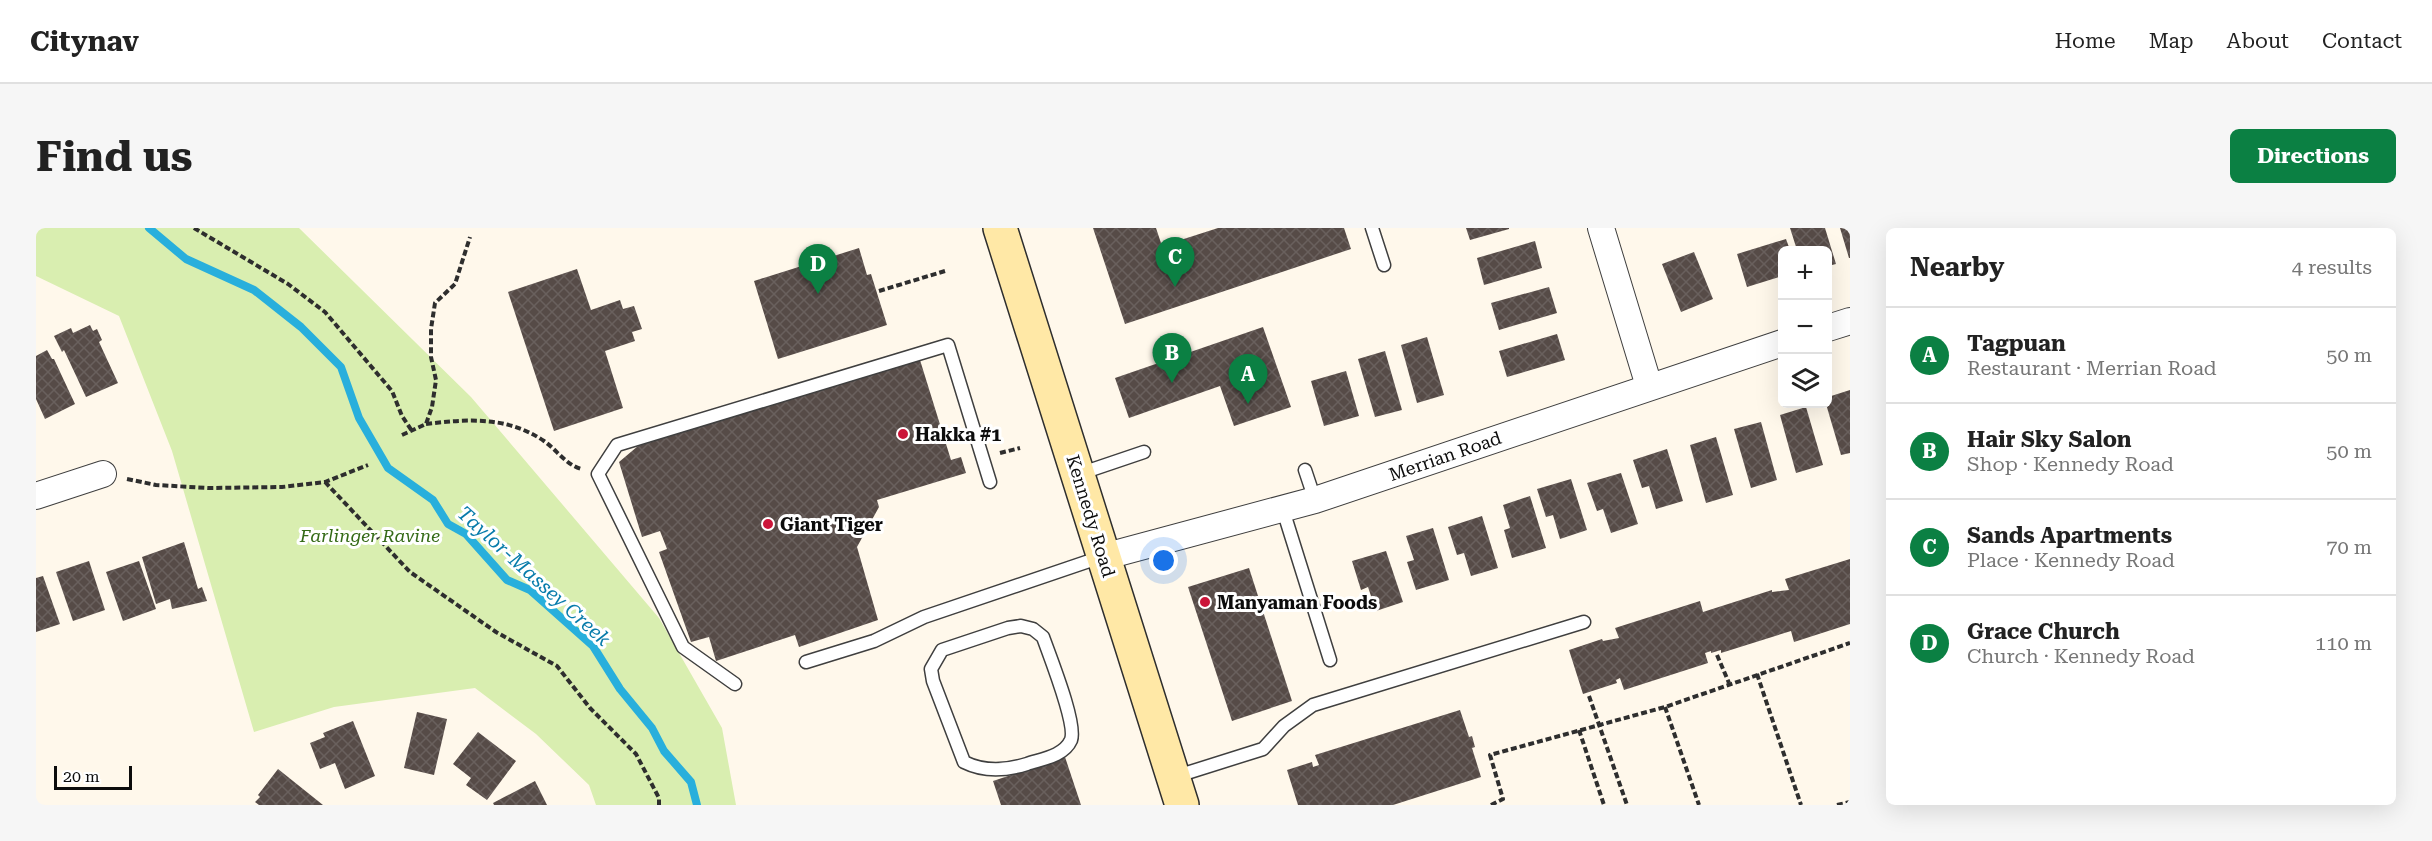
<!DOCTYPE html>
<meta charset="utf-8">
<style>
body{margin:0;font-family:"Roboto Serif",serif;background:#f6f6f6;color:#222}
.controls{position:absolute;right:18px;top:18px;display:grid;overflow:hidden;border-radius:9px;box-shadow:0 6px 24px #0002}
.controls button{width:54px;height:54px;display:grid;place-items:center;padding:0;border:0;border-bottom:2px solid #e0e0e0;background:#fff;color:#222;font:30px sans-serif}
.scale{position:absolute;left:18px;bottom:15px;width:78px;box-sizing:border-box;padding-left:6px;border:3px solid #0c0c0c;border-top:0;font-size:16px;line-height:21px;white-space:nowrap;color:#0c0c0c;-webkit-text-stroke:4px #fff;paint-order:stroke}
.you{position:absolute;left:1128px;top:333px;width:21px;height:21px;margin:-15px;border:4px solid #fff;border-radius:50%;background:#1a73e8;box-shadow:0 0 0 9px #1a73e833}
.badge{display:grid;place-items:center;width:39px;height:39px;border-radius:50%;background:#0b8043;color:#fff;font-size:20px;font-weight:700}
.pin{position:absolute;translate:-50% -50px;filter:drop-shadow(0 2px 3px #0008)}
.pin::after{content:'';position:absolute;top:32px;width:21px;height:18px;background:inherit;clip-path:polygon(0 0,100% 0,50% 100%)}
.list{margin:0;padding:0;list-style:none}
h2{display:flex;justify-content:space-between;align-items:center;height:78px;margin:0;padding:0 24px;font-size:26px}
h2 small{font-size:20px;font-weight:400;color:#767676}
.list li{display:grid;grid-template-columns:39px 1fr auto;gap:18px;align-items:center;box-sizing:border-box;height:96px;padding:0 24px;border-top:2px solid #e0e0e0}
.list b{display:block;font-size:22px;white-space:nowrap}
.list p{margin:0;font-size:20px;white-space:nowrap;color:#767676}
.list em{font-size:20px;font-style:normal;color:#767676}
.icon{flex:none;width:33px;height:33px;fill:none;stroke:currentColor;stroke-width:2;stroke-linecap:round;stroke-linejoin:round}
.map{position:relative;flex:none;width:1814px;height:577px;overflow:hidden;border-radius:9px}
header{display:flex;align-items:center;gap:36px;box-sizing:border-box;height:84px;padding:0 30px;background:#fff;border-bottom:2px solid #e0e0e0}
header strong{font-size:28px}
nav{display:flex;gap:33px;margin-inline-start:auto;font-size:21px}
.intro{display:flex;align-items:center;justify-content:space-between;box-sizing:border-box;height:144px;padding:0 36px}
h1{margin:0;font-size:42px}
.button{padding:15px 27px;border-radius:9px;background:#0b8043;color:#fff;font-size:21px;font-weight:700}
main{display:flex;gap:36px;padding:0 36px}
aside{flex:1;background:#fff;border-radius:9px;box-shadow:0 6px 24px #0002}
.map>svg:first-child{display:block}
</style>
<header>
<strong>Citynav</strong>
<nav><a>Home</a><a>Map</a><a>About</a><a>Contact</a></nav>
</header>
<div class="intro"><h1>Find us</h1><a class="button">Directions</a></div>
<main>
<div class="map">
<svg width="1814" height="577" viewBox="0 0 1814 577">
<defs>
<pattern id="building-cross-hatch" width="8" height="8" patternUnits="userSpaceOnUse" patternTransform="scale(1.5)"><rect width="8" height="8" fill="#564b47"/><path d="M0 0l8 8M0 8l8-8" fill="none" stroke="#69605d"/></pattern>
</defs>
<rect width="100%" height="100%" fill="#fff8eb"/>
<path fill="#d9eeb0" d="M0 0H263L435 169 623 390 686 500 700 577H560L553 557 500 506 439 460 298 479 218 504 136 223 83 88 0 48Z"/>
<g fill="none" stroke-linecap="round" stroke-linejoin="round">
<path stroke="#28afdc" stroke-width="8" d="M113 0 150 31 218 62 265 99 305 139 323 190 352 240 397 272 412 296 430 306 471 352 494 362 557 418 584 461 616 500 628 523 655 554 661 577"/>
</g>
<g fill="url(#building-cross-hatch)">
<path d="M1057 0H1120L1126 18 1182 0H1308L1315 21 1089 96Z"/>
<path d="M1430 0H1473V1L1434 12Z"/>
<path d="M1754 0H1789L1800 36 1792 38V22H1761Z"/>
<path d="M1804 0H1814V30H1813Z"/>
<path d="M1750 11 1754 22H1746V48L1711 59 1701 26Z"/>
<path d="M1499 13 1506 40 1448 57 1441 30Z"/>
<path d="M823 20 831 47 835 46 851 97 742 131 718 53Z"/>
<path d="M1658 24 1677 71 1645 84 1626 36Z"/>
<path d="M541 41 555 82 584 72 587 81 598 78 606 101 596 104 599 113 569 123 587 180 518 203 472 64Z"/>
<path d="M1513 59 1521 85 1463 102 1455 75Z"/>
<path d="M54 97 57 103 61 101 66 112 63 114 82 155 50 169 28 122 26 124 18 108 35 100 37 105Z"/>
<path d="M1227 99 1255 179 1198 198 1184 158 1093 190 1079 150Z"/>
<path d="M1521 106 1529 132 1471 149 1463 123Z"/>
<path d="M1391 109 1408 167 1381 175 1365 117Z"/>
<path d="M11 122 16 131H18L39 176 9 191 0 171V128Z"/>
<path d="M1349 123 1366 182 1339 189 1322 131Z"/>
<path d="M884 132 915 232 925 229 930 245 841 272 843 279 821 319 842 392 763 419 759 407 680 433 673 409 655 414 623 324 631 321 624 303 606 309 583 234 602 218Z"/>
<path d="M1310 143 1323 188 1288 198 1275 153Z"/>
<path d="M1814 162V225L1805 227 1790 176 1792 169Z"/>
<path d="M1770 179 1787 237 1760 245 1744 187Z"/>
<path d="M1725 194 1741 252 1715 260 1698 201Z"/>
<path d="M1680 209 1697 267 1670 275 1654 217Z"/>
<path d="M1631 221 1647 273 1620 281 1613 258 1606 260 1597 232Z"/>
<path d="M1585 245 1602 296 1575 305 1567 281 1561 283 1551 255Z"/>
<path d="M1535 251 1551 302 1524 311 1517 287 1510 289 1501 261Z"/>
<path d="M1494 268 1510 320 1476 330 1468 302 1474 300 1467 277Z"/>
<path d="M1446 288 1462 340 1435 348 1428 325 1421 327 1412 299Z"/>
<path d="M1397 300 1413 352 1380 362 1371 334 1378 332 1370 308Z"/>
<path d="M148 314 162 361 166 359 171 373 136 381 134 371 120 376 106 329Z"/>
<path d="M1350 323 1367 374 1340 383 1332 359 1325 362 1316 333Z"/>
<path d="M1814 331V396L1758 414 1755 403 1685 425V422L1675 425V423L1669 425 1672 435 1588 462 1584 450 1580 452 1581 455 1547 466 1533 422 1566 411 1567 413 1583 410 1579 400 1664 373 1667 384 1736 362V364L1753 362 1749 351Z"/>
<path d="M53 333 69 382 37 393 20 344Z"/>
<path d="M103 333 120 381 87 393 70 344Z"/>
<path d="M1213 340 1256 473 1196 493 1152 359Z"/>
<path d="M7 348 24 396 0 404V350Z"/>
<path d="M1424 482 1433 509 1436 508 1439 519 1436 520 1445 549 1357 577H1262L1251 542 1276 534 1277 539 1283 537 1279 527Z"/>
<path d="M381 484 411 491 398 547 368 540Z"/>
<path d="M317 493 339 548 309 561 299 535 284 541 274 515 289 509 287 505Z"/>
<path d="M442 504 480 533 451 572 430 557 435 550 417 536Z"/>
<path d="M1029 529 1045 577H965L957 553Z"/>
<path d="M242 541 287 577H223L219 574 224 569 222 567Z"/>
<path d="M499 553 511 577H458L457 575Z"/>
</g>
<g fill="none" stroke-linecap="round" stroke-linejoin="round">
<g stroke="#3f3f3f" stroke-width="15">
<g id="lane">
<path d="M1336 0 1348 37"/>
<path d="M1269 242 1279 272"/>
<path d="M1043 246 1108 224"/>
<path d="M1247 282 1294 432"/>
<path d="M985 398 997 401 1007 409C1014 429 1041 496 1035 512 1028 528 1006 531 991 536 969 543 948 544 928 534L897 453 895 441 906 422 972 400Z"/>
<path d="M770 434 838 413 888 389 1065 329"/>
<path d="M699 456 647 419 562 246 581 217 912 117 954 254"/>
<path d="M1138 549 1227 521 1248 498 1277 477 1548 394"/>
</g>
</g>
<g stroke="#3f3f3f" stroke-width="28">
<g id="street">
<path d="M1565 0 1613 158"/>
<path d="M1792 100 1814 93"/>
<path d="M0 268 67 246"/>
<path d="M1067 329 1279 272 1746 115"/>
</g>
</g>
<g stroke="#2e2e2e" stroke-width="36">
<path id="secondary" d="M964 0 1146 577"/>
</g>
<g stroke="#2e2e2e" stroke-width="4" stroke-dasharray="6 3" stroke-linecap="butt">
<path d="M158 0 252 56 289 84 356 163 366 188 376 203"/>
<path d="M843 63 909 43"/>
<path d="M390 196C432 191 471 188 508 213 521 222 529 236 545 241"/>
<path d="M366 207 390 196 396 179 400 152 395 129V101L399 75 419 56 434 9"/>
<path d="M964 225 984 220"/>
<path d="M91 251 120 257 173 260 246 259 289 254 332 237"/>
<path d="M289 254 374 344 460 404 521 438 554 480 600 526 623 570V577"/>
<path d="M1681 427 1693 455"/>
<path d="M1721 446 1765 577"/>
<path d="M1553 468 1591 577"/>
<path d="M1629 479 1663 577"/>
<path d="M1543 502 1568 577"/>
<path d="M1455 577 1467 571 1454 527 1629 479 1814 415"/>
<path d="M1801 577 1814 574"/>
</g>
<use href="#lane" stroke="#fff" stroke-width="12"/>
<use href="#street" stroke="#fff" stroke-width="26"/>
<use href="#secondary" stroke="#ffe8a6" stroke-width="33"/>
</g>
<g fill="#cb1539" stroke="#fff" stroke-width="2">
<circle cx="867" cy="206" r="6"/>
<circle cx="732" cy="296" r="6"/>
<circle cx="1169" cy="374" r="6"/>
</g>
<g text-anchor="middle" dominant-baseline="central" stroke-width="6" stroke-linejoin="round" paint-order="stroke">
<g font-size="18" font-weight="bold" fill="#0c0c0c" stroke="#fff" text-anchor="start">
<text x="879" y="206">Hakka #1</text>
<text x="744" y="296">Giant Tiger</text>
<text x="1181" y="374">Manyaman Foods</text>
</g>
<g font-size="18" fill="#0c0c0c" stroke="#fff">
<text transform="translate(1409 228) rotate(-19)">Merrian Road</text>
<text transform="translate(1055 288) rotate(73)">Kennedy Road</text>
</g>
<g font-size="18" font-style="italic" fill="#346a16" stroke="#fff">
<text x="334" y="307">Farlinger Ravine</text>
</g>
<g font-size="20" font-style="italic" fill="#087cab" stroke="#fff">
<text transform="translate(498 348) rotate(42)">Taylor-Massey Creek</text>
</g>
</g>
</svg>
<div class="controls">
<button>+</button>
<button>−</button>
<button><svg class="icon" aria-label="layers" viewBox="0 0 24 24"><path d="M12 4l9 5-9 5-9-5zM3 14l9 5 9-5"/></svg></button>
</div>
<div class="scale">20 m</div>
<div class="you"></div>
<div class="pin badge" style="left:1212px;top:176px">A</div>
<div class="pin badge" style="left:1136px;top:155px">B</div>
<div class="pin badge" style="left:1139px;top:59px">C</div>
<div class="pin badge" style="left:782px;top:66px">D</div>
</div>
<aside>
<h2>Nearby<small>4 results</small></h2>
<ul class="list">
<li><span class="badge">A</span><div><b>Tagpuan</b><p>Restaurant · Merrian Road</p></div><em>50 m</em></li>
<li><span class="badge">B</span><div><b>Hair Sky Salon</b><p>Shop · Kennedy Road</p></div><em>50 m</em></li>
<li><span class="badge">C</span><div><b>Sands Apartments</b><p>Place · Kennedy Road</p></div><em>70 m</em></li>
<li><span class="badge">D</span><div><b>Grace Church</b><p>Church · Kennedy Road</p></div><em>110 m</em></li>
</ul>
</aside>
</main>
